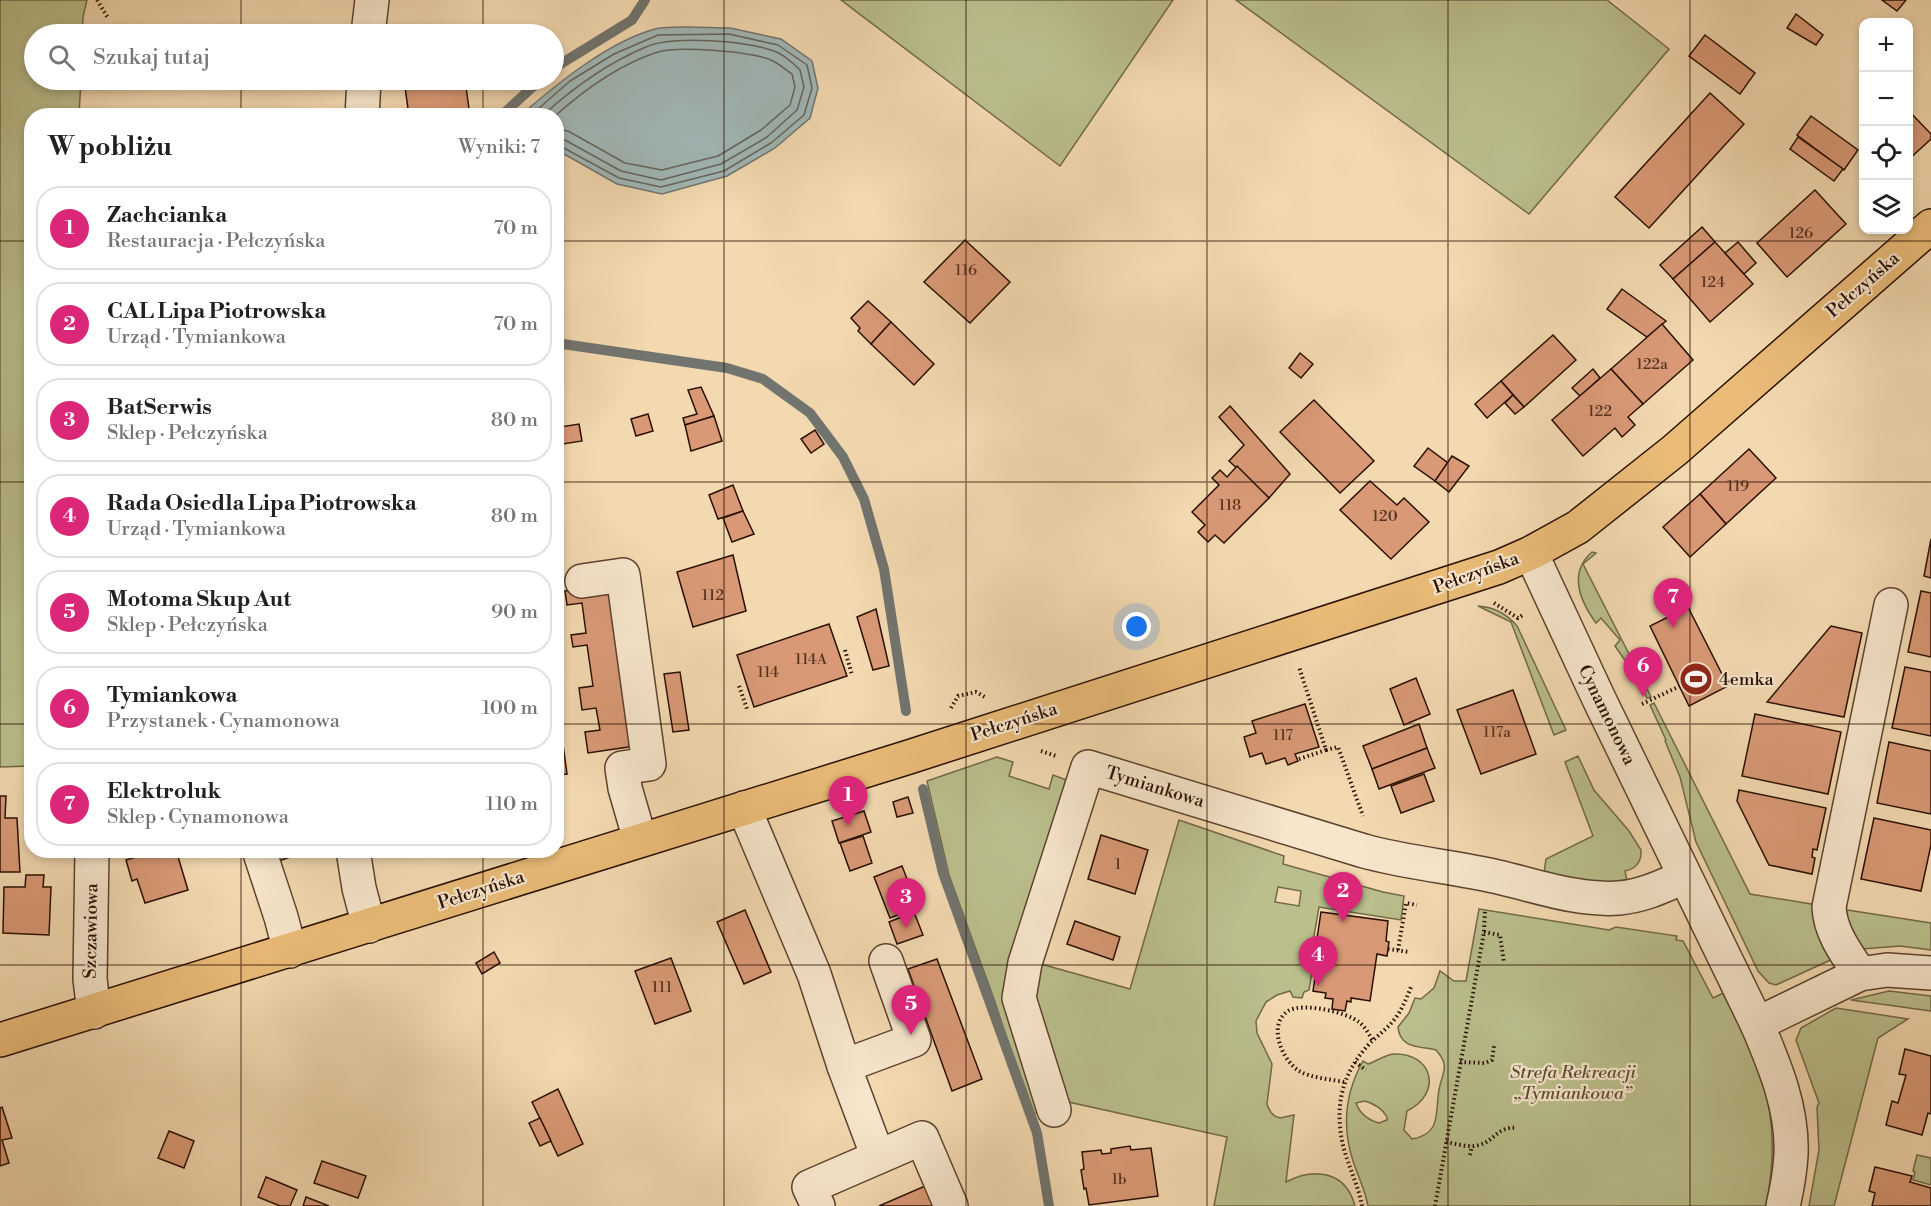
<!DOCTYPE html>
<html lang="pl">
<meta charset="utf-8">
<style>
body{margin:0;font-family:"Libre Bodoni",serif;background:#f2f2f2;color:#202124}
.controls{position:absolute;right:18px;top:18px;display:grid;overflow:hidden;border-radius:12px;box-shadow:0 3px 9px #0003}
.controls button{width:54px;height:54px;display:grid;place-items:center;padding:0;border:0;border-bottom:2px solid #e0e0e0;background:#fff;color:#202124;font:30px sans-serif}
.you{position:absolute;left:1137px;top:627px;width:21px;height:21px;margin:-15px;border:4px solid #fff;border-radius:50%;background:#1a73e8;box-shadow:0 0 0 9px #1a73e833}
.badge{display:grid;place-items:center;width:39px;height:39px;border-radius:50%;background:#db2777;color:#fff;font-size:20px;font-weight:700}
.pin{position:absolute;translate:-50% -50px;filter:drop-shadow(0 2px 3px #0008)}
.pin::after{content:'';position:absolute;top:32px;width:21px;height:18px;background:inherit;clip-path:polygon(0 0,100% 0,50% 100%)}
.list{margin:0;padding:0;list-style:none}
h2{display:flex;justify-content:space-between;align-items:center;height:78px;margin:0;padding:0 24px;font-size:26px}
h2 small{font-size:20px;font-weight:400;color:#757577}
.list li{display:grid;grid-template-columns:39px 1fr auto;gap:18px;align-items:center;box-sizing:border-box;height:84px;margin:0 12px 12px;padding:0 12px;border:2px solid #e0e0e0;border-radius:24px}
.list b{display:block;font-size:22px;white-space:nowrap}
.list p{margin:0;font-size:20px;white-space:nowrap;color:#757577}
.list em{font-size:20px;font-style:normal;color:#757577}
.icon{flex:none;width:33px;height:33px;fill:none;stroke:currentColor;stroke-width:2;stroke-linecap:round;stroke-linejoin:round}
.map{position:relative;flex:none;width:1931px;height:1206px;overflow:hidden}
.search{position:absolute;background:#fff;box-shadow:0 3px 9px #0003;left:24px;top:24px;width:540px;height:66px;display:flex;align-items:center;gap:15px;box-sizing:border-box;padding:0 21px;border-radius:33px;color:#757577;font-size:22px}
.panel{position:absolute;background:#fff;box-shadow:0 3px 9px #0003;left:24px;top:108px;width:540px;height:750px;border-radius:24px}
.map>svg:first-child{display:block}
</style>
<div class="map">
<svg width="1931" height="1206" viewBox="0 0 1931 1206">
<rect width="100%" height="100%" fill="#f3d9b0"/>
<filter id="stains"><feTurbulence type="fractalNoise" baseFrequency=".00333" numOctaves="4"/><feColorMatrix values="0 0 0 0 .2 0 0 0 0 .09 0 0 0 0 .02 0 0 0 .5 -.17"/></filter>
<radialGradient id="worn" r=".72"><stop offset=".6" stop-color="#630" stop-opacity="0"/><stop offset="1" stop-color="#630" stop-opacity=".3"/></radialGradient>
<g fill="#babf8c" stroke="#726848" stroke-width="1.5" fill-rule="evenodd">
<path d="M0 0H87L83 17 82 34H34V80H81L79 115 32 116 31 766 0 767Z"/>
<path d="M841 0H1173L1060 166Z"/>
<path d="M1236 0H1607L1669 49 1529 214Z"/>
<path d="M1592 552 1596 553 1583 564 1651 697 1647 698 1633 669H1631L1615 646 1620 640 1601 618 1596 623C1580 601 1568 573 1592 552Z"/>
<path d="M1478 606C1494 607 1507 614 1517 626L1566 730 1554 735 1511 622Z"/>
<path d="M1654 703 1750 894 1817 905 1837 957 1776 985 1769 983 1758 971 1696 842 1680 777 1665 741 1666 740 1650 705Z"/>
<path d="M1578 756 1594 790 1629 831 1641 850C1642 861 1636 869 1625 871L1627 881C1600 885 1571 877 1544 873L1546 859 1593 836 1565 762Z"/>
<path d="M997 757 1013 762 1009 776 1049 789 1053 775 1069 781 1017 954 1041 1112 1031 1114 995 1002 949 875 927 781Z"/>
<path d="M1179 820 1284 856 1283 864 1383 892 1404 896 1401 920 1319 907 1312 947 1316 948 1309 990 1304 992 1302 998 1293 997 1290 991 1277 995 1266 1002 1256 1021 1257 1033 1272 1064 1267 1104C1269 1111 1272 1116 1280 1118L1294 1115 1286 1182C1314 1167 1346 1171 1355 1206H1214L1227 1137 1064 1101 1033 1004 1041 964 1130 989ZM1278 887 1301 891 1299 906 1275 902Z"/>
<path d="M1479 909 1609 930 1616 927 1677 936 1676 940 1683 941 1713 998 1723 993C1738 1021 1754 1051 1763 1082 1775 1121 1774 1166 1766 1206H1368C1365 1190 1358 1176 1353 1161 1342 1127 1345 1093 1363 1061L1368 1064C1377 1061 1384 1055 1394 1054 1433 1053 1443 1093 1407 1111L1404 1130 1412 1139C1442 1134 1435 1112 1439 1090 1442 1072 1451 1067 1436 1050 1420 1046 1400 1049 1398 1027L1409 1013 1415 998 1421 999 1434 988 1440 971 1454 981H1466ZM1365 1101C1375 1104 1382 1108 1387 1117V1120L1379 1123C1368 1120 1360 1114 1356 1103Z"/>
<path d="M1841 909 1931 923V950L1900 946 1862 949 1846 926Z"/>
<path d="M1889 991 1931 996V1011L1851 1000Z"/>
<path d="M1836 1008 1908 1019 1878 1038 1834 1206H1809L1819 1150 1817 1107 1819 1103 1796 1040 1801 1028Z"/>
<path d="M1917 1155 1931 1158V1185L1913 1180 1915 1172 1913 1171Z"/>
</g>
<path fill="#a0b7b7" stroke="#71746f" stroke-width="1.5" d="M730 28 781 39 812 61 818 88 810 118 775 148 727 176 662 194 617 184 557 150 556 116 522 114C558 83 608 42 655 29 672 25 710 28 730 28Z"/>
<g fill="none" stroke-linecap="round" stroke-linejoin="round">
<g stroke="#65645d" stroke-width="1.5">
<path d="M530 116 570 81 614 54 658 35 729 34 778 45 807 65 812 88 804 115 771 143 724 171 661 187 619 178 562 147 556 146"/>
<path d="M542 116C573 88 607 63 646 47 673 35 746 41 774 51 783 54 793 63 800 70L804 87 797 110 767 137 721 164 661 180 621 171 565 140 556 139"/>
<path d="M555 116C584 90 620 64 658 52 678 46 753 51 773 61 779 64 786 70 792 74L795 87 790 105 761 130 718 156 662 170 625 163 568 131 556 129"/>
</g>
<g stroke="#71746f" stroke-width="10">
<path d="M554 68 632 20 645 0"/>
<path d="M501 116 540 80"/>
<path d="M556 343 727 368 763 379 810 413 843 457 864 499 884 569 906 711"/>
<path d="M923 789 943 873 1037 1133 1049 1206"/>
</g>
</g>
<g fill="#d99976" stroke="#2a1003" stroke-width="1.5">
<path d="M1882 0H1906L1897 11Z"/>
<path d="M1796 14 1823 35 1816 45 1787 28Z"/>
<path d="M1705 35 1755 73 1740 94 1689 56Z"/>
<path d="M404 80H465L470 116H409Z"/>
<path d="M1710 93 1744 124 1649 228 1615 197Z"/>
<path d="M1908 110 1931 134V139L1908 160Z"/>
<path d="M1811 116 1858 150 1844 170 1797 135Z"/>
<path d="M1798 137 1843 169 1834 181 1790 149Z"/>
<path d="M1815 190 1846 224 1787 277 1757 243Z"/>
<path d="M1702 227 1715 242 1673 279 1660 265Z"/>
<path d="M965 240 1010 282 970 323 924 282Z"/>
<path d="M1715 242 1753 284 1710 322 1673 279Z"/>
<path d="M1738 242 1756 263 1744 274 1725 253Z"/>
<path d="M1622 289 1666 321 1647 337 1607 309Z"/>
<path d="M868 301 891 322 871 344 858 331 860 328 851 318Z"/>
<path d="M891 322 934 364 914 385 871 344Z"/>
<path d="M1662 324 1693 360 1643 404 1611 369Z"/>
<path d="M1553 335 1576 360 1524 407 1501 381Z"/>
<path d="M1300 353 1313 364 1301 378 1289 368Z"/>
<path d="M1593 369 1600 378 1580 396 1572 388Z"/>
<path d="M1611 369 1643 404 1628 417 1635 425 1622 437 1615 428 1583 456 1552 420Z"/>
<path d="M1501 381 1513 395 1487 418 1475 404Z"/>
<path d="M701 387 714 416 685 425 683 418 697 414 688 390Z"/>
<path d="M1513 395 1524 407 1515 414 1505 403Z"/>
<path d="M1314 400 1374 461 1340 493 1280 432Z"/>
<path d="M1230 406 1290 474 1269 498 1229 461 1244 445 1219 417Z"/>
<path d="M648 414 653 431 636 436 631 419Z"/>
<path d="M714 416 722 441 691 451 685 425Z"/>
<path d="M579 424 582 441 563 444 560 427Z"/>
<path d="M815 430 824 444 811 453 801 439Z"/>
<path d="M1428 448 1448 463 1435 481 1414 466Z"/>
<path d="M1749 449 1776 478 1726 524 1700 494Z"/>
<path d="M1452 456 1469 466 1449 492 1435 481Z"/>
<path d="M1237 466 1269 498 1224 543 1215 535 1208 542 1198 532 1205 525 1192 512 1219 485 1212 478 1220 470 1227 477Z"/>
<path d="M1370 481 1397 505 1404 498 1429 522 1391 559 1340 510Z"/>
<path d="M733 485 743 511 718 519 709 495Z"/>
<path d="M1700 494 1726 524 1690 557 1663 527Z"/>
<path d="M743 511 754 534 732 542 723 518Z"/>
<path d="M1931 539V578L1924 576Z"/>
<path d="M733 555 746 611 693 627 677 572Z"/>
<path d="M612 584 635 746 588 753 585 732 600 730 596 708 582 710 579 688 593 686 587 645 573 647 571 635 586 633 582 603 567 605 565 591Z"/>
<path d="M1921 591 1931 593V657L1908 652Z"/>
<path d="M1688 607 1728 686 1689 706 1650 626Z"/>
<path d="M876 609 889 666 873 670 857 617Z"/>
<path d="M829 624 847 676 754 707 737 655Z"/>
<path d="M1831 626 1862 633 1844 717 1767 702Z"/>
<path d="M1905 667 1931 672V736L1892 728Z"/>
<path d="M680 672 689 730 673 732 664 674Z"/>
<path d="M1416 678 1430 714 1404 725 1390 689Z"/>
<path d="M1513 690 1536 754 1481 774 1457 710Z"/>
<path d="M1305 704 1319 747 1295 754 1298 761 1288 765 1285 758 1266 764 1262 753 1250 757 1244 737 1256 733 1252 721Z"/>
<path d="M1755 714 1841 732 1828 794 1742 776Z"/>
<path d="M556 715H559L567 774 556 775Z"/>
<path d="M1419 724 1427 748 1372 769 1363 746Z"/>
<path d="M1889 742 1931 751V814L1877 803Z"/>
<path d="M1427 748 1435 768 1379 789 1372 769Z"/>
<path d="M1424 774 1434 801 1401 813 1391 786Z"/>
<path d="M1739 790 1826 808 1817 850 1813 849 1812 857 1815 858 1812 874 1769 865 1737 801Z"/>
<path d="M0 796H6L5 818H17L20 872H0Z"/>
<path d="M908 797 913 813 897 817 893 802Z"/>
<path d="M864 811 871 832 839 843 832 821Z"/>
<path d="M1874 818 1931 830V845L1921 891 1861 879Z"/>
<path d="M1101 835 1148 850 1135 894 1088 879Z"/>
<path d="M863 836 872 863 850 871 840 843Z"/>
<path d="M159 850H176L188 890 145 903 137 879 132 881 126 860Z"/>
<path d="M273 850H310L276 862Z"/>
<path d="M902 866 918 907 890 918 874 877Z"/>
<path d="M26 875H44L43 887H51L49 935 3 933 4 887H25Z"/>
<path d="M745 910 771 972 744 984 717 922Z"/>
<path d="M914 912 923 935 897 944 889 922Z"/>
<path d="M1321 912 1388 921 1386 941 1389 942 1387 956 1377 954 1370 1001 1351 998V1002L1347 1001 1345 1011 1332 1009 1333 999 1325 998 1326 993 1313 991 1320 945H1316Z"/>
<path d="M1075 921 1120 937 1113 960 1067 944Z"/>
<path d="M494 952 500 963 482 974 476 963Z"/>
<path d="M671 958 691 1011 655 1024 635 971Z"/>
<path d="M937 959 982 1079 952 1091 908 969Z"/>
<path d="M1905 1049 1931 1056V1114L1928 1113 1922 1135 1886 1125 1892 1101 1898 1103 1906 1075 1899 1074Z"/>
<path d="M558 1089 583 1144 558 1156 532 1102Z"/>
<path d="M2 1107 12 1138 2 1140 9 1163 0 1166V1108Z"/>
<path d="M540 1118 551 1141 540 1146 529 1123Z"/>
<path d="M169 1131 194 1141 184 1168 158 1158Z"/>
<path d="M1130 1146 1131 1150 1151 1148 1158 1196 1089 1205 1086 1188 1084 1189 1081 1170 1084 1169 1082 1152 1101 1150 1102 1154 1111 1153V1149Z"/>
<path d="M322 1161 366 1176 358 1198 314 1183Z"/>
<path d="M1875 1167 1912 1176 1910 1182 1931 1188V1206H1872L1875 1193 1869 1191Z"/>
<path d="M266 1177 297 1190 290 1206H280L258 1197Z"/>
<path d="M932 1183 942 1206H879Z"/>
<path d="M306 1197 329 1206H303Z"/>
</g>
<g fill="none" stroke-linecap="round" stroke-linejoin="round">
<g stroke="#5c422e" stroke-width="36">
<g id="minor">
<path d="M368 34 372 0"/>
<path d="M362 116 364 80"/>
<path d="M1531 553 1599 699 1757 1024C1775 1066 1793 1109 1791 1155 1790 1172 1787 1189 1783 1206"/>
<path d="M582 581 623 575 649 764 622 768 625 788 640 840"/>
<path d="M744 808 814 974 844 1066 878 1157"/>
<path d="M92 850 90 979 94 1012"/>
<path d="M259 850 281 917 290 951"/>
<path d="M353 850 359 888 369 926"/>
<path d="M1860 974C1846 953 1830 932 1829 907L1891 605"/>
<path d="M1757 1024 1860 974 1887 970 1931 973"/>
<path d="M844 1066 914 1040 886 961"/>
<path d="M1054 1110 1019 998 1025 963 1088 767 1364 851C1408 863 1454 867 1498 877 1537 886 1579 901 1619 898 1643 896 1663 886 1684 877"/>
<path d="M818 1206 809 1187 922 1138 951 1206"/>
</g>
</g>
<g stroke="#2a1003" stroke-width="36">
<path id="major" d="M0 1040 909 757 1499 567 1531 553 1578 527 1675 450 1931 226"/>
</g>
<g stroke="#2a1003" stroke-width="4" stroke-dasharray="1.5 3" stroke-linecap="butt">
<path d="M97 0 108 18"/>
<path d="M1494 603 1518 618 1523 615"/>
<path d="M845 650 852 675"/>
<path d="M739 686 747 709"/>
<path d="M1642 704 1680 686"/>
<path d="M951 708 958 696 976 692 985 697"/>
<path d="M1326 750 1338 747 1363 816"/>
<path d="M1041 751 1056 756"/>
<path d="M1299 759 1326 750 1299 667"/>
<path d="M1484 932 1500 935 1504 963"/>
<path d="M1388 949 1409 952"/>
<path d="M1398 950 1406 903 1417 905"/>
<path d="M1355 1062 1366 1070"/>
<path d="M1460 1062 1485 1063 1492 1060 1494 1046"/>
<path d="M1344 1082C1330 1079 1311 1078 1299 1071 1282 1060 1267 1025 1288 1011 1303 1002 1346 1012 1359 1022 1365 1027 1369 1034 1373 1041"/>
<path d="M1446 1142C1457 1144 1469 1148 1479 1145 1495 1141 1497 1126 1517 1128"/>
<path d="M1470 1155 1472 1146"/>
<path d="M1362 1206C1357 1178 1342 1157 1340 1126 1337 1093 1348 1066 1371 1042 1380 1034 1390 1026 1397 1016 1403 1007 1407 997 1411 987"/>
<path d="M1435 1206 1484 932 1485 909"/>
</g>
<use href="#minor" stroke="#f7e6cc" stroke-width="33"/>
<use href="#major" stroke="#eabc78" stroke-width="33"/>
</g>
<path fill="none" stroke="#2a1003" stroke-width="1.5" stroke-opacity="0.55" d="M241 0V34M483 0V34M724 0V1206M966 0V1206M1207 0V1206M1448 0V1206M1690 0V1206M241 80V116M483 80V116M0 241H32M556 241H1931M0 482H32M556 482H1931M0 724H32M556 724H1931M241 850V1206M483 850V1206M0 965H1931"/>
<defs>
<g id="stadium-disc" transform="scale(1.725)"><circle r="9.5" fill="#8f2418" stroke="#f7e6cc"/><path d="M0-5a6.5 5 0 1 0 0 10a6.5 5 0 1 0 0-10ZM-3.5-1.8h7v3.6h-7Z" fill="#fff"/></g>
</defs>
<g fill-rule="evenodd">
<use href="#stadium-disc" x="1696" y="679"/>
</g>
<g text-anchor="middle" dominant-baseline="central" stroke-width="4.5" stroke-linejoin="round" paint-order="stroke">
<g font-size="15" fill="#563220">
<text x="1801" y="233">126</text>
<text x="966" y="270">116</text>
<text x="1713" y="282">124</text>
<text x="1652" y="364">122a</text>
<text x="1600" y="411">122</text>
<text x="1738" y="486">119</text>
<text x="1230" y="505">118</text>
<text x="1385" y="516">120</text>
<text x="713" y="595">112</text>
<text x="811" y="659">114A</text>
<text x="768" y="672">114</text>
<text x="1497" y="732">117a</text>
<text x="1283" y="735">117</text>
<text x="1118" y="864">1</text>
<text x="662" y="987">111</text>
<text x="1119" y="1179">1b</text>
</g>
<g font-size="18" fill="#2a1003" stroke="#f7e6cc">
<text transform="translate(1863 285) rotate(-41)">Pełczyńska</text>
<text transform="translate(1476 573) rotate(-20)">Pełczyńska</text>
<text transform="translate(1607 715) rotate(64)">Cynamonowa</text>
<text transform="translate(1014 722) rotate(-18)">Pełczyńska</text>
<text transform="translate(1155 787) rotate(17)">Tymiankowa</text>
<text transform="translate(481 890) rotate(-18)">Pełczyńska</text>
<text transform="translate(91 931) rotate(-89)">Szczawiowa</text>
</g>
<g font-size="18" fill="#2a1003" stroke="#f7e6cc" text-anchor="start">
<text x="1719" y="679">4emka</text>
</g>
<g font-size="18" font-style="italic" fill="#5c4d33" stroke="#f7e6cc">
<text x="1573" y="1072">Strefa Rekreacji<tspan x="1573" dy="21">„Tymiankowa”</tspan></text>
</g>
</g>
<rect width="100%" height="100%" filter="url(#stains)"/>
<rect width="100%" height="100%" fill="url(#worn)"/>
</svg>
<div class="controls">
<button>+</button>
<button>−</button>
<button><svg class="icon" aria-label="locate" viewBox="0 0 24 24"><circle cx="12" cy="12" r="6"/><path d="M12 2v4M12 18v4M2 12h4M18 12h4"/></svg></button>
<button><svg class="icon" aria-label="layers" viewBox="0 0 24 24"><path d="M12 4l9 5-9 5-9-5zM3 14l9 5 9-5"/></svg></button>
</div>
<div class="you"></div>
<div class="pin badge" style="left:848px;top:826px">1</div>
<div class="pin badge" style="left:1343px;top:922px">2</div>
<div class="pin badge" style="left:906px;top:928px">3</div>
<div class="pin badge" style="left:1318px;top:986px">4</div>
<div class="pin badge" style="left:911px;top:1035px">5</div>
<div class="pin badge" style="left:1643px;top:697px">6</div>
<div class="pin badge" style="left:1673px;top:628px">7</div>
<div class="search"><svg class="icon" aria-label="search" viewBox="0 0 24 24"><circle cx="10" cy="10" r="6"/><path d="M15 15l6 6"/></svg>Szukaj tutaj</div>
<section class="panel">
<h2>W pobliżu<small>Wyniki: 7</small></h2>
<ul class="list">
<li><span class="badge">1</span><div><b>Zachcianka</b><p>Restauracja · Pełczyńska</p></div><em>70 m</em></li>
<li><span class="badge">2</span><div><b>CAL Lipa Piotrowska</b><p>Urząd · Tymiankowa</p></div><em>70 m</em></li>
<li><span class="badge">3</span><div><b>BatSerwis</b><p>Sklep · Pełczyńska</p></div><em>80 m</em></li>
<li><span class="badge">4</span><div><b>Rada Osiedla Lipa Piotrowska</b><p>Urząd · Tymiankowa</p></div><em>80 m</em></li>
<li><span class="badge">5</span><div><b>Motoma Skup Aut</b><p>Sklep · Pełczyńska</p></div><em>90 m</em></li>
<li><span class="badge">6</span><div><b>Tymiankowa</b><p>Przystanek · Cynamonowa</p></div><em>100 m</em></li>
<li><span class="badge">7</span><div><b>Elektroluk</b><p>Sklep · Cynamonowa</p></div><em>110 m</em></li>
</ul>
</section>
</div>
